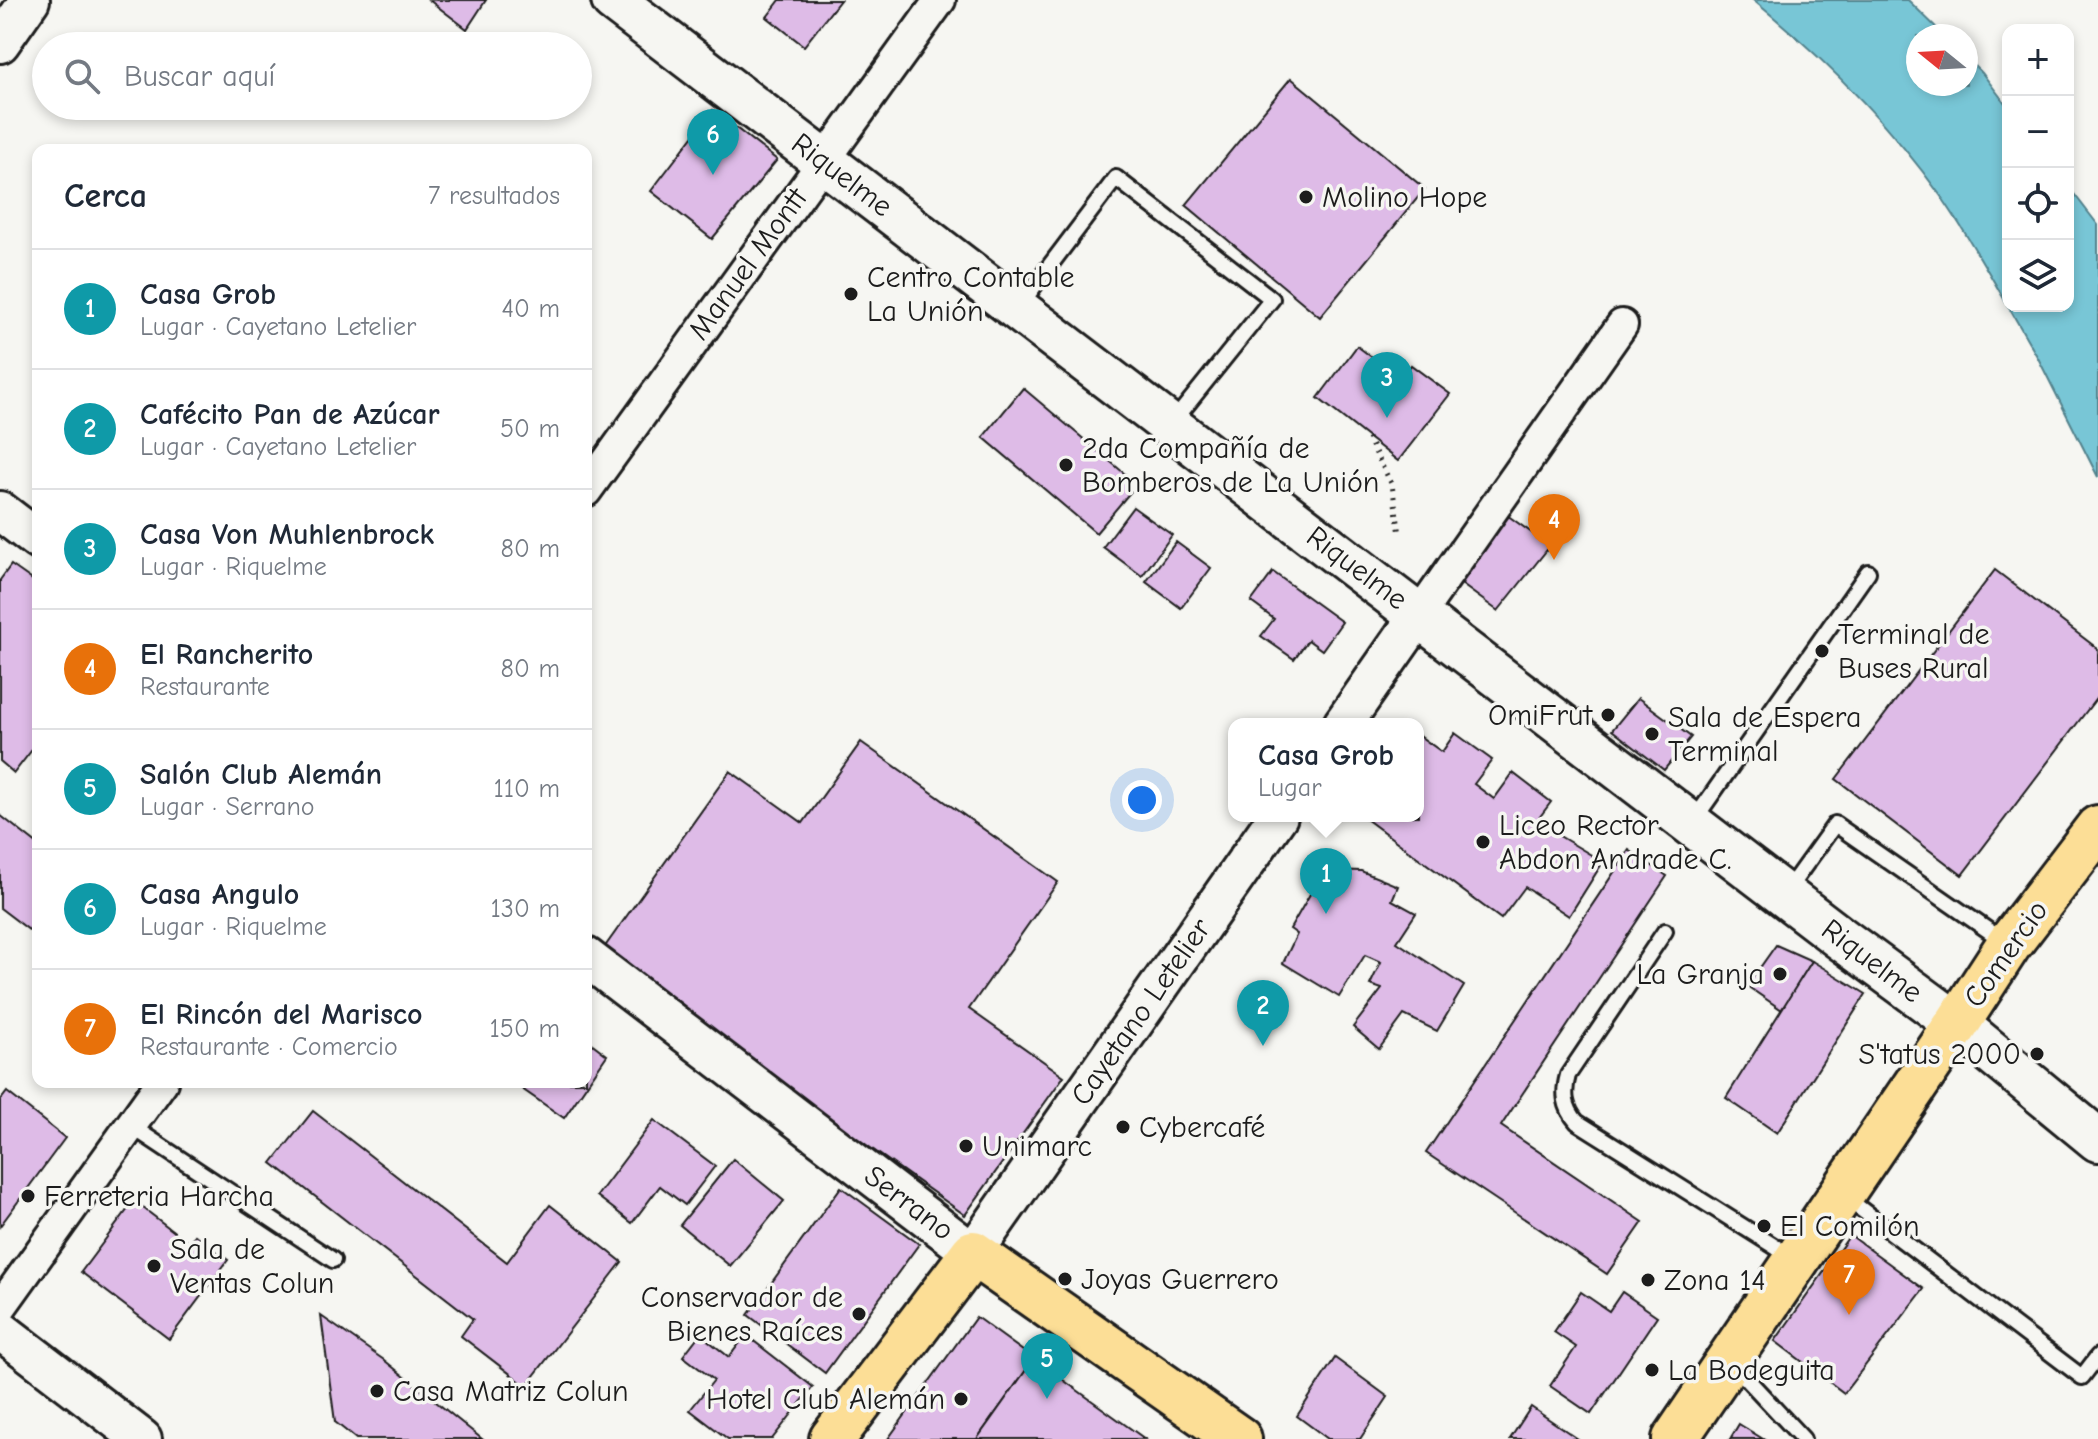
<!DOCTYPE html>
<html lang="es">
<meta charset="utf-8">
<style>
body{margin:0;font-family:"Comic Neue",sans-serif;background:#f6f6f7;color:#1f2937}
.controls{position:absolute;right:24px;top:24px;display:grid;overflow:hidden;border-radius:16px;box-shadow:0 4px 12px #0003}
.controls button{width:72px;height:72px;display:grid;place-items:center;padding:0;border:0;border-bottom:2px solid #e0e1e3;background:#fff;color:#1f2937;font:40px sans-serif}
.compass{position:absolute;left:1906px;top:24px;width:72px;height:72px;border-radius:50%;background:#fff;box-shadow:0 4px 12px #0003;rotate:288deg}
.you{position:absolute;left:1142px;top:800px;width:28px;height:28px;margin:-20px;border:6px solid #fff;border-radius:50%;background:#1a73e8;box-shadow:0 0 0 12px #1a73e833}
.badge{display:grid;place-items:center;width:52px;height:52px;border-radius:50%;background:#2563eb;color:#fff;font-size:26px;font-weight:700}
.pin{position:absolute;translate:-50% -66px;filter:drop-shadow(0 2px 4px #0008)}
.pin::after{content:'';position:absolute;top:42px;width:28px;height:24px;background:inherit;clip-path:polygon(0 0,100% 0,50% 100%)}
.popup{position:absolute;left:1228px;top:718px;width:196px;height:104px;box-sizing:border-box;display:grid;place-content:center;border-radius:16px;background:#fff;filter:drop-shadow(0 2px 6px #0005);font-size:26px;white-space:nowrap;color:#747a83}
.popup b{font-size:30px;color:#1f2937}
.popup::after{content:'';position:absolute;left:50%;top:100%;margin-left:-16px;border:16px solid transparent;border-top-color:#fff}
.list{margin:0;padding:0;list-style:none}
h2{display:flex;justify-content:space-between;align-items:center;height:104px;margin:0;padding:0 32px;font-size:34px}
h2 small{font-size:26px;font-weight:400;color:#747a83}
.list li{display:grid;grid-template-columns:52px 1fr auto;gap:24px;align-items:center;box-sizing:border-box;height:120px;padding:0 32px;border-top:2px solid #e0e1e3}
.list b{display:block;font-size:30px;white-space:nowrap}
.list p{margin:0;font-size:26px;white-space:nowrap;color:#747a83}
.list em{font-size:26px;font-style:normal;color:#747a83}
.icon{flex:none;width:44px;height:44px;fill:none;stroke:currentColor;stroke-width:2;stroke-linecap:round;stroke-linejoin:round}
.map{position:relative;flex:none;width:2098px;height:1439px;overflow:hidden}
.search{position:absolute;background:#fff;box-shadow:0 4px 12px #0003;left:32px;top:32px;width:560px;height:88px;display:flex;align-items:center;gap:20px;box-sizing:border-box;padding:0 28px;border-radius:44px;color:#747a83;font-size:30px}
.panel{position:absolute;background:#fff;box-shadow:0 4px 12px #0003;left:32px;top:144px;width:560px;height:944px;border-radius:16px}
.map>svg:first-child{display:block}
</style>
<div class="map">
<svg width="2098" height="1439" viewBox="0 0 2098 1439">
<rect width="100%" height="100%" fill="#f6f6f2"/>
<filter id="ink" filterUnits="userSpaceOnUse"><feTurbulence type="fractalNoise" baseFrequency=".0125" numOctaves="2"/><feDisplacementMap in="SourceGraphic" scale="16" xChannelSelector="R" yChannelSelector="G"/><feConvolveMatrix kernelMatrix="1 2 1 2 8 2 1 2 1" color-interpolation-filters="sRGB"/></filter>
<g filter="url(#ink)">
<g fill="#78c6d6" stroke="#53828c" stroke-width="2">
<path d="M1753 0H1908L1945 36H1918V84H1966V57L1982 73 2008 107V306C1986 268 1965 230 1940 195 1887 121 1823 57 1753 0Z"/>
<path d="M2068 186 2098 225V477L2038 358 2008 306H2068Z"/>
</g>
<g fill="#debbe7" stroke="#1c1c1c" stroke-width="2">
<path d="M429 0H486L467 29Z"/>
<path d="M780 0H840L804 46 767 17Z"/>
<path d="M1291 78 1425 189 1320 317 1186 205Z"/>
<path d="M713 110 777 160 712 239 651 191Z"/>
<path d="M1357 346 1401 379 1411 365 1450 394 1398 461 1318 398Z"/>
<path d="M1023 388 1137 484 1096 533 983 437Z"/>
<path d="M1133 507 1172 535 1142 576 1103 547Z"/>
<path d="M1507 515 1550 546 1498 611 1457 581Z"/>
<path d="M1176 542 1211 568 1181 608 1146 582Z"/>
<path d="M11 565 38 584V742L14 773 0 761V580Z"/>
<path d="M1995 570 2098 649V696L1962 875 1836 779Z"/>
<path d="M1273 572 1342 622 1322 650 1308 640 1294 659 1261 636 1274 619 1251 602Z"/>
<path d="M1638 698 1691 737 1664 770 1612 730Z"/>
<path d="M1455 733 1492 760 1474 784 1494 799 1513 773 1551 802 1536 822 1603 862 1569 916 1525 887 1501 919 1362 816H1418V735L1442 752Z"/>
<path d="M861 742 1058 882 969 1009 1064 1076 965 1215 599 955 730 771 803 823Z"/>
<path d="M0 815 38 845V918L29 930 0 908Z"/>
<path d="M1629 850 1667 876 1501 1126 1643 1222 1607 1274 1426 1153Z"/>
<path d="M1333 870 1361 871 1398 886 1392 900 1416 913 1397 942 1464 986 1437 1031 1404 1015 1379 1049 1353 1027 1382 989 1370 985 1381 962 1365 955 1339 997 1283 963 1297 934 1290 929 1314 887 1327 882Z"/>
<path d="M1776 945 1812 961 1782 1010 1747 986Z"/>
<path d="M1812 961 1866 994 1777 1133 1726 1098Z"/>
<path d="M586 1039 607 1055 564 1118 522 1089 527 1082H586Z"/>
<path d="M7 1092 65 1138 0 1226V1101Z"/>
<path d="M313 1111 507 1262 550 1205 622 1262 526 1386 461 1336 473 1319 272 1163Z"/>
<path d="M654 1120 715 1166 685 1205 660 1186 632 1223 597 1196Z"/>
<path d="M733 1159 784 1201 730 1266 680 1225Z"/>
<path d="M841 1187 919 1244 825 1373 748 1315Z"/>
<path d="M134 1201 189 1243 195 1235 228 1260 169 1339 81 1272Z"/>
<path d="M1850 1235 1924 1289 1844 1393 1775 1341Z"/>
<path d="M1581 1292 1609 1311 1622 1292 1657 1316 1591 1414 1550 1386 1576 1347 1554 1332Z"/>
<path d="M321 1316 384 1360 482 1439H356L335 1422Z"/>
<path d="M976 1317 1034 1359 977 1439H888Z"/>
<path d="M700 1334 729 1357 746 1335 813 1387 772 1439H728L690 1410 714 1380 683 1356Z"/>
<path d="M1335 1358 1388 1397 1360 1439H1328L1297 1416Z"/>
<path d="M1034 1359 1145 1439H977Z"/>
<path d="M1531 1407 1578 1439H1510Z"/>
<path d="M1739 1424 1763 1439H1730Z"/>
</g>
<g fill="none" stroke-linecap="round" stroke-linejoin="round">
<g stroke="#1c1c1c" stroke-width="20">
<g id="service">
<path d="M1020 305 1116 178 1272 299 1173 422"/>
<path d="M1694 820 1868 572"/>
<path d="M1786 892 1835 824 2005 942"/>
<path d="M1665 931 1568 1075C1563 1093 1564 1107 1577 1122L1793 1258"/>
<path d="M131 1126 333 1260"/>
<path d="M1845 1197 2082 1377 2098 1356"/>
<path d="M1732 1363 1803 1439"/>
</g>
</g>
<g stroke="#1c1c1c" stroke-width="36">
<g id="minor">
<path d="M586 491 940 0"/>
<path d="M1419 615 1622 325"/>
<path d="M0 1308 162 1082"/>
</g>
</g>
<g stroke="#1c1c1c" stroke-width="44">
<g id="tertiary">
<path d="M0 43 30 0"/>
<path d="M0 511 38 540"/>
<path d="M1343 724 1419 615"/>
<path d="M586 957 973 1253 1278 816"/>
<path d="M0 1330 142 1439"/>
</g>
</g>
<g stroke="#1c1c1c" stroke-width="48">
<path id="secondary" d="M613 0 1839 937 1957 1024 2098 1140"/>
</g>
<g stroke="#1c1c1c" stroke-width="50">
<g id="primary">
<path d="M832 1439 973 1253 1239 1439"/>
<path d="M1675 1439 1957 1024 2009 944 2098 828"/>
</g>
</g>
<path stroke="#1c1c1c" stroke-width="5" stroke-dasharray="2 6" stroke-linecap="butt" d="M1368 438 1392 485 1400 534"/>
<use href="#service" stroke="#f6f6f2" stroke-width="14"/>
<use href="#minor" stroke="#f6f6f2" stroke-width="30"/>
<use href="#tertiary" stroke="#f6f6f2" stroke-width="38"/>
<use href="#secondary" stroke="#f6f6f2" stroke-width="42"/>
<use href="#primary" stroke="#fcde96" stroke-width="44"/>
</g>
</g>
<g fill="#1c1c1c" stroke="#f6f6f2" stroke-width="3">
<circle cx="1306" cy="197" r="8"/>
<circle cx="851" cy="294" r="8"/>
<circle cx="1066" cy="465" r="8"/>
<circle cx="1822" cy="651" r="8"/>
<circle cx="1608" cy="715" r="8"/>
<circle cx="1652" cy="734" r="8"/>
<circle cx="1483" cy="842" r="8"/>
<circle cx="1780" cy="974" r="8"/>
<circle cx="2037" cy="1054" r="8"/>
<circle cx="1123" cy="1127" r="8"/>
<circle cx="966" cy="1146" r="8"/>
<circle cx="28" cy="1196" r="8"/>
<circle cx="1764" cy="1226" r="8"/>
<circle cx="154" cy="1266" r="8"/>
<circle cx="1065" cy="1279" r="8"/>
<circle cx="1648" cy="1280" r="8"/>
<circle cx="859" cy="1314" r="8"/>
<circle cx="1652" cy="1370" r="8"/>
<circle cx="377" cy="1391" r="8"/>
<circle cx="961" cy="1399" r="8"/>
</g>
<g text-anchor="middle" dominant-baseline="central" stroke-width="7" stroke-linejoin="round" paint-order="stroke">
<g font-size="30" fill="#1c1c1c" stroke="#f6f6f2">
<text transform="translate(842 175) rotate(37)">Riquelme</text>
<text transform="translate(748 264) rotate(-54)">Manuel Montt</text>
<text transform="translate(1357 568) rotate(37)">Riquelme</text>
<text transform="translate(2006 954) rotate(-55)">Comercio</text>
<text transform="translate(1872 961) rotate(37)">Riquelme</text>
<text transform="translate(1141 1012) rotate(-55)">Cayetano Letelier</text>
<text transform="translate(909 1203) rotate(37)">Serrano</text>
</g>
<g font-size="30" fill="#1c1c1c" stroke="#f6f6f2" text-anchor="start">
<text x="1322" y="197">Molino Hope</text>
<text x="867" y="277">Centro Contable<tspan x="867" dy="34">La Unión</tspan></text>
<text x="1082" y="448">2da Compañía de<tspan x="1082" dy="34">Bomberos de La Unión</tspan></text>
<text x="1838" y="634">Terminal de<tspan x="1838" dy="34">Buses Rural</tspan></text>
<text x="1592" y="715" text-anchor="end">OmiFrut</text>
<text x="1668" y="717">Sala de Espera<tspan x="1668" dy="34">Terminal</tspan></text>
<text x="1499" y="825">Liceo Rector<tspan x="1499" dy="34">Abdon Andrade C.</tspan></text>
<text x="1764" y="974" text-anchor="end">La Granja</text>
<text x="2021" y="1054" text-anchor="end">S'tatus 2000</text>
<text x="1139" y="1127">Cybercafé</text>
<text x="982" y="1146">Unimarc</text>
<text x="44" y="1196">Ferreteria Harcha</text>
<text x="1780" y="1226">El Comilón</text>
<text x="170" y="1249">Sala de<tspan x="170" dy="34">Ventas Colun</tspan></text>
<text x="1081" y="1279">Joyas Guerrero</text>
<text x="1664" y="1280">Zona 14</text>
<text x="843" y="1297" text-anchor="end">Conservador de<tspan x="843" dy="34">Bienes Raíces</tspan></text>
<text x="1668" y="1370">La Bodeguita</text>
<text x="393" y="1391">Casa Matriz Colun</text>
<text x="945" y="1399" text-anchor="end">Hotel Club Alemán</text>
</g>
</g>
</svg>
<div class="controls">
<button>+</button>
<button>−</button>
<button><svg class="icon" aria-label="locate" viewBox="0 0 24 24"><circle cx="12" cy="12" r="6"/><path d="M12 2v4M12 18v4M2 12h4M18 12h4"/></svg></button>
<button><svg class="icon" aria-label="layers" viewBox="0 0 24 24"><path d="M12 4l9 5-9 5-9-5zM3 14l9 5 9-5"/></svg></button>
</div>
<svg class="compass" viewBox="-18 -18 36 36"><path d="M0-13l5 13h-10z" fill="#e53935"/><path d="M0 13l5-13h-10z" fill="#747a83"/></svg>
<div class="you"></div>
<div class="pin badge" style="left:1326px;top:914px;background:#0f9aa8">1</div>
<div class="popup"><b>Casa Grob</b>Lugar</div>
<div class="pin badge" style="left:1263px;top:1046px;background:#0f9aa8">2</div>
<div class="pin badge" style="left:1387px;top:418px;background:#0f9aa8">3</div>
<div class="pin badge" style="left:1554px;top:560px;background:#e8710a">4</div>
<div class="pin badge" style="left:1047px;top:1399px;background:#0f9aa8">5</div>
<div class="pin badge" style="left:713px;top:175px;background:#0f9aa8">6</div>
<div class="pin badge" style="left:1849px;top:1315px;background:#e8710a">7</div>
<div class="search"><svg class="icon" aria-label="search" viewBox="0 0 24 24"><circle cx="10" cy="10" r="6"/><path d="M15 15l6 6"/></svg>Buscar aquí</div>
<section class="panel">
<h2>Cerca<small>7 resultados</small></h2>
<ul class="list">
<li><span class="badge" style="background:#0f9aa8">1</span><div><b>Casa Grob</b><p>Lugar · Cayetano Letelier</p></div><em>40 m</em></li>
<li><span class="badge" style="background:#0f9aa8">2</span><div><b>Cafécito Pan de Azúcar</b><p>Lugar · Cayetano Letelier</p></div><em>50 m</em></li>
<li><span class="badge" style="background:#0f9aa8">3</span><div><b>Casa Von Muhlenbrock</b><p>Lugar · Riquelme</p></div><em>80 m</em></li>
<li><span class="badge" style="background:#e8710a">4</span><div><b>El Rancherito</b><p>Restaurante</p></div><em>80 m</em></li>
<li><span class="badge" style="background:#0f9aa8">5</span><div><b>Salón Club Alemán</b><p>Lugar · Serrano</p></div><em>110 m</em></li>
<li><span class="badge" style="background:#0f9aa8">6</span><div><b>Casa Angulo</b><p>Lugar · Riquelme</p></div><em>130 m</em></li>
<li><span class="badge" style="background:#e8710a">7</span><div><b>El Rincón del Marisco</b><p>Restaurante · Comercio</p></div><em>150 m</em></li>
</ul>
</section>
</div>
